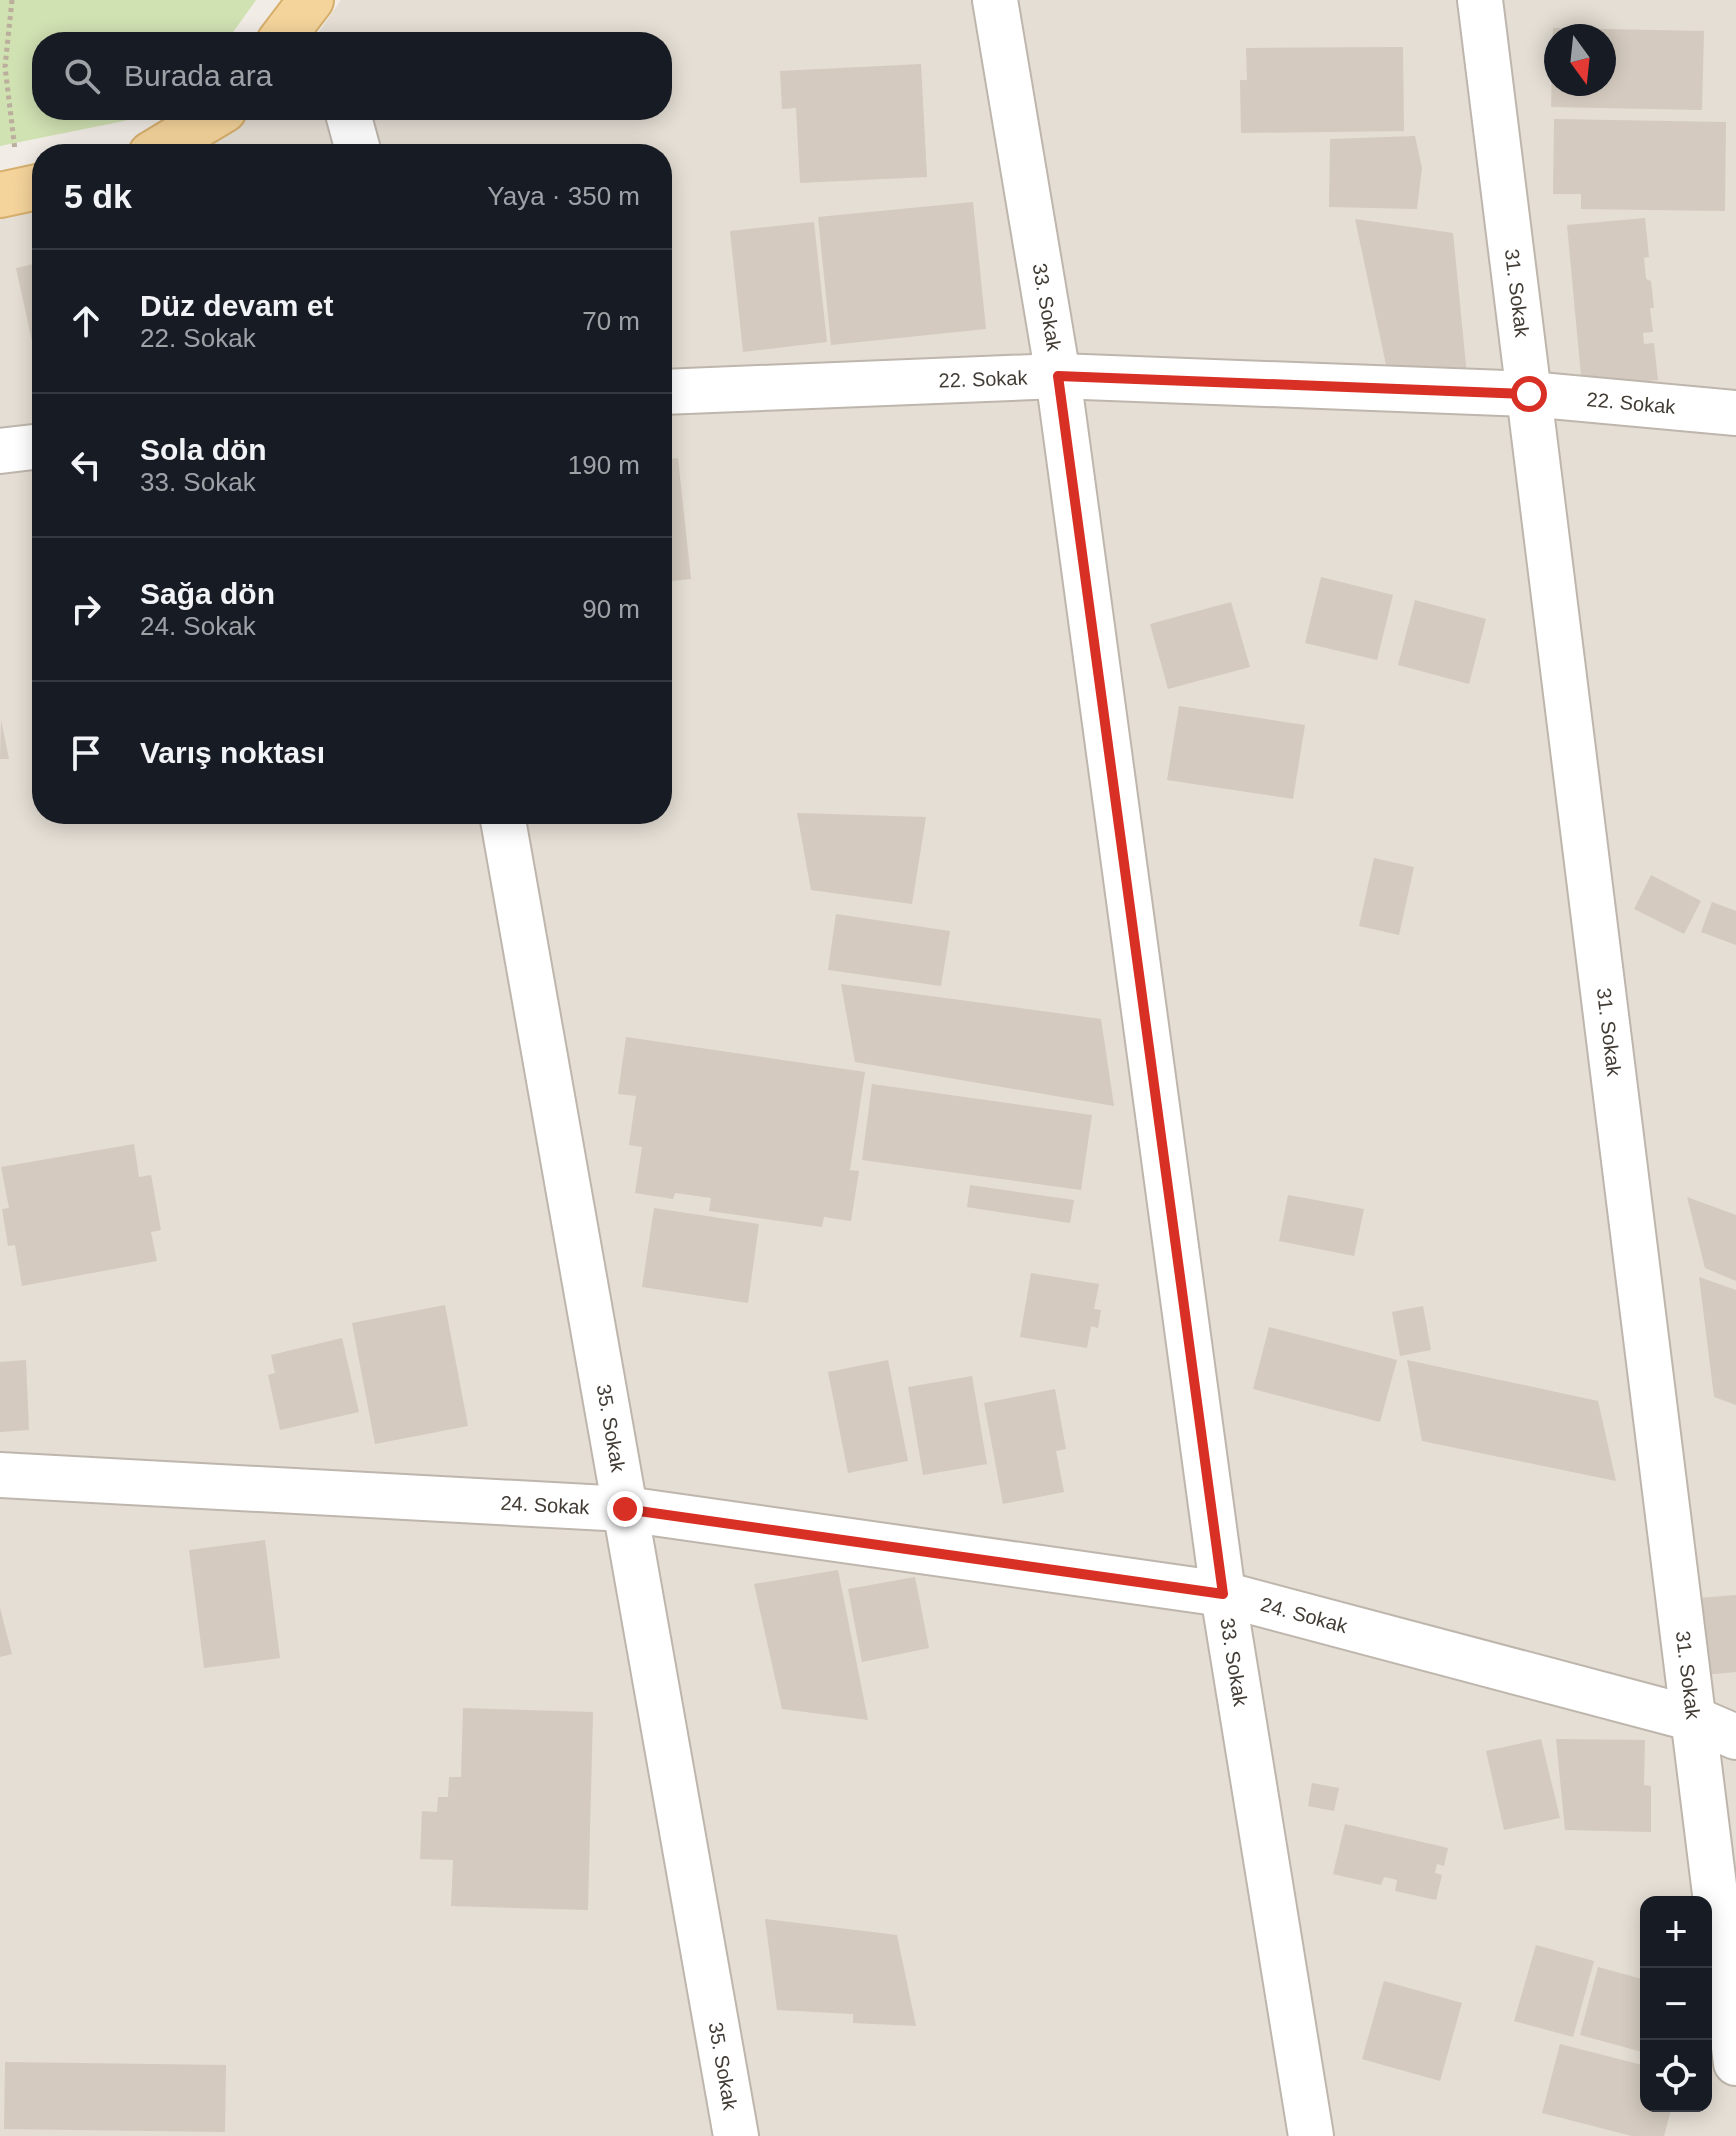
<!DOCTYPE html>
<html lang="tr">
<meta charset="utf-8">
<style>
body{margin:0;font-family:Helvetica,sans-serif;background:#20242c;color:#f1f3f6}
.controls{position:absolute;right:24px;bottom:24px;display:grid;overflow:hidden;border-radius:16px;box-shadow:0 4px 20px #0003}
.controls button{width:72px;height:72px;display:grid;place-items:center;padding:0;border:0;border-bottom:2px solid #363941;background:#171b24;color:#f1f3f6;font:40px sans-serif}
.compass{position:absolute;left:1544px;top:24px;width:72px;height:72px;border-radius:50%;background:#171b24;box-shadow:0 4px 20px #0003;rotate:165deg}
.stop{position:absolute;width:24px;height:24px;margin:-18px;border:6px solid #d93025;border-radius:50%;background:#fff}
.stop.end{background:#d93025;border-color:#fff;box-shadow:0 2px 8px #0008}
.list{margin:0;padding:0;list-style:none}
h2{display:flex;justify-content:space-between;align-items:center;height:104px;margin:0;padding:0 32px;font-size:34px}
h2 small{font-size:26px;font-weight:400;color:#9ea1a6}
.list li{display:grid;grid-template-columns:52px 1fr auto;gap:24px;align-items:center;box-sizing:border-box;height:144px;padding:0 32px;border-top:2px solid #363941}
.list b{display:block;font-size:30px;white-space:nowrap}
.list p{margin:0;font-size:26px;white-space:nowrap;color:#9ea1a6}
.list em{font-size:26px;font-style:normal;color:#9ea1a6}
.icon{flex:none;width:44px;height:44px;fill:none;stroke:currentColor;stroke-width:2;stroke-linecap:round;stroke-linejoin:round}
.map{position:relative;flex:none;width:1736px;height:2136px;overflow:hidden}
.search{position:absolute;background:#171b24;box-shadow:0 4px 20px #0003;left:32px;top:32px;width:640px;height:88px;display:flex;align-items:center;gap:20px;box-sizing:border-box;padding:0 28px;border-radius:32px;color:#9ea1a6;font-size:30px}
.panel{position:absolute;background:#171b24;box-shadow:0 4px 20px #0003;left:32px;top:144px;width:640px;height:680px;border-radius:32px}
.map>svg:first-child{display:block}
</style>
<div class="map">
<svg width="1736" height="2136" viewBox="0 0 1736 2136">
<rect width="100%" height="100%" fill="#f1ece5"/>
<path fill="#e4ded4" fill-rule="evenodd" d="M341 0H1736V2136H0V208L42 200V814H662V154H193L256 110H662V42H312ZM1556 36H1604V84H1556ZM1646 1902H1706V2106H1646Z"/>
<path fill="#d0e1b2" d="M0 0H256L226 42H42V110H155L124 121 0 146Z"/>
<g fill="#d4cabf" fill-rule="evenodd">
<path d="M1553 28 1704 31 1702 110 1551 107ZM1556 36H1604V84H1556Z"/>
<path d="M1403 47 1404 131 1241 133 1240 80H1247L1246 48Z"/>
<path d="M921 64 927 177 800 183 796 108 782 109 780 71Z"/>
<path d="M1554 119 1726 122 1725 211 1581 209V194H1553Z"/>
<path d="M1415 136 1422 168 1417 209 1329 207 1330 139Z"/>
<path d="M973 202 986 329 831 345 818 217Z"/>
<path d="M1645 218 1649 257 1644 258 1646 279 1651 281 1654 308H1650L1653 332 1643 333 1644 344 1654 343 1658 380 1582 387 1567 225Z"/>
<path d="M1355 219 1453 233 1467 375 1389 379Z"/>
<path d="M814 222 827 342 743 352 730 231Z"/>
<path d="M42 262V381L41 382 16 268Z"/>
<path d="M678 458 691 579 662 582V460Z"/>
<path d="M1321 577 1393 595 1377 660 1305 643Z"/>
<path d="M1415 600 1486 619 1469 684 1398 665Z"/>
<path d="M1231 602 1250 667 1168 689 1150 624Z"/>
<path d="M1179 706 1305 725 1293 799 1167 780Z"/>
<path d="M1 720 9 759H0Z"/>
<path d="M797 813 926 817 912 904 811 890Z"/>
<path d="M1374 858 1414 867 1399 935 1359 926Z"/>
<path d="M1651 875 1701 901 1684 934 1634 909Z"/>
<path d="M1712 902 1736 911V945L1701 932Z"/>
<path d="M836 914 950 931 941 986 828 970Z"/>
<path d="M841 984 1101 1019 1114 1106 855 1062Z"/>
<path d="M626 1037 865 1072 850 1170 859 1171 851 1221 824 1217 822 1227 709 1211 711 1198 675 1193 673 1199 635 1193 642 1147 629 1145 636 1096 618 1094Z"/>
<path d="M872 1084 1092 1115 1081 1190 862 1160Z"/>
<path d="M134 1144 139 1177 151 1175 161 1230 151 1232 157 1261 22 1286 15 1245 8 1246 2 1209 9 1208 1 1167Z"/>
<path d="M970 1185 1074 1200 1070 1223 967 1207Z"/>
<path d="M1288 1195 1364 1209 1354 1256 1279 1241Z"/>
<path d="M1687 1197 1736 1215V1281L1705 1268Z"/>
<path d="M654 1208 759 1224 748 1303 642 1287Z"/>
<path d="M1031 1273 1099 1284 1094 1309 1101 1310 1098 1328 1091 1326 1087 1348 1020 1337Z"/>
<path d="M1699 1277 1736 1290V1405L1714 1397Z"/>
<path d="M445 1305 468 1426 375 1444 352 1323Z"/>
<path d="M1423 1306 1431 1350 1400 1356 1392 1312Z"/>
<path d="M1269 1327 1397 1360 1380 1422 1253 1389Z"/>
<path d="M342 1338 359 1412 280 1430 268 1375 275 1373 271 1355Z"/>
<path d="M26 1360 29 1430 0 1432V1362Z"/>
<path d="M888 1360 908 1461 848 1473 828 1372Z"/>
<path d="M1407 1360 1598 1401 1616 1481 1422 1441Z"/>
<path d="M972 1376 987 1464 923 1475 908 1387Z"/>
<path d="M1055 1389 1066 1449 1056 1451 1064 1492 1003 1504 984 1403Z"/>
<path d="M265 1540 280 1658 204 1668 189 1550Z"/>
<path d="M838 1570 868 1720 782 1709 754 1584Z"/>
<path d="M915 1577 929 1648 862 1662 848 1589Z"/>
<path d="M1736 1595V1672L1703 1675 1697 1598Z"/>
<path d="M0 1608 12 1654 0 1657Z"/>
<path d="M463 1708 593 1712 588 1910 451 1906 453 1860 420 1859 422 1811 437 1812 438 1797H448L449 1777H461Z"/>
<path d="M1541 1739 1560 1818 1504 1830 1486 1751Z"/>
<path d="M1556 1739 1645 1740 1644 1785 1651 1786V1832L1565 1830Z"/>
<path d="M1312 1783 1339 1788 1334 1811 1308 1806Z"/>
<path d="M1345 1824 1448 1848 1444 1866 1437 1864 1435 1873 1442 1875 1436 1900 1395 1891 1397 1880 1384 1877 1381 1885 1333 1874Z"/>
<path d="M765 1919 897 1935 916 2026 853 2023V2014L777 2010Z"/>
<path d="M1536 1945 1594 1961 1573 2037 1514 2021Z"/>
<path d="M1598 1967 1646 1980V2053L1580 2035Z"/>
<path d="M1384 1981 1462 2003 1440 2081 1362 2059Z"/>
<path d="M1560 2044 1646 2066V2106H1672L1664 2136H1632L1542 2113Z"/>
<path d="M5 2062 226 2065 225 2132 4 2129Z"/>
</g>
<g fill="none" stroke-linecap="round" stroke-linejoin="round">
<g stroke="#beb6ac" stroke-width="48">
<g id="minor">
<path d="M995 0 1058 376 1223 1594 1311 2136"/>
<path d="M1480 0 1736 2063"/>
<path d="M347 110 359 154"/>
<path d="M662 392 1058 376 1529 394 1736 413"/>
<path d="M0 451 42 446"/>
<path d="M502 814 736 2136"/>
<path d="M0 1475 625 1509 1223 1594 1694 1719 1736 1737"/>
</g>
</g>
<g stroke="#d7af6d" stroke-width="48">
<g id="major">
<path d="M279 42 311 0"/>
<path d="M151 154 224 110"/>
<path d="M0 195 42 186"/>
</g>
</g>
<path stroke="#bbae9c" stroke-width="5" stroke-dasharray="4 4" stroke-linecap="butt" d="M12 0 5 67 15 150"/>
<use href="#minor" stroke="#fff" stroke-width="44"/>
<use href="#major" stroke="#f4d49b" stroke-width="44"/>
</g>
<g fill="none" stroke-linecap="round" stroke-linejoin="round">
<path stroke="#d93025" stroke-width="10" d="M625 1509 1223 1594 1058 376 1529 394"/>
</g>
<g text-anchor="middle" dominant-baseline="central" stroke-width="6" stroke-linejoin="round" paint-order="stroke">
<g font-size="20" fill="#423c35" stroke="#fff">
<text transform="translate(1517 293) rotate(83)">31. Sokak</text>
<text transform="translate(1047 307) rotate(80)">33. Sokak</text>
<text transform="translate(983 379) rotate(-2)">22. Sokak</text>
<text transform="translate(1631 403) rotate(5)">22. Sokak</text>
<text transform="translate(1609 1032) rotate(83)">31. Sokak</text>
<text transform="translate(611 1428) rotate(80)">35. Sokak</text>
<text transform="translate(545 1505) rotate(3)">24. Sokak</text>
<text transform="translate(1304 1615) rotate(15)">24. Sokak</text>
<text transform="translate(1234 1662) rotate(81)">33. Sokak</text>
<text transform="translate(1688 1675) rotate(83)">31. Sokak</text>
<text transform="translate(723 2066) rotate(80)">35. Sokak</text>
</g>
</g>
</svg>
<div class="controls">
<button>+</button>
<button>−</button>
<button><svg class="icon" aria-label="locate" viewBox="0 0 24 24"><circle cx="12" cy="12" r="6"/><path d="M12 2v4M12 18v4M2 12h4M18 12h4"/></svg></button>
</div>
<svg class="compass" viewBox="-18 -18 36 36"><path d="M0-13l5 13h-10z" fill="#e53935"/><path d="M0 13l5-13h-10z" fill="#9ea1a6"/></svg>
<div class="stop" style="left:1529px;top:394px"></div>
<div class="stop end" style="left:625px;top:1509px"></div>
<div class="search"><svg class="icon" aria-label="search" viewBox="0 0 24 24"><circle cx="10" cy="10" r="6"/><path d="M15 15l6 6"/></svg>Burada ara</div>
<section class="panel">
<h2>5 dk<small>Yaya · 350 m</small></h2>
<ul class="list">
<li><svg class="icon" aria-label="ahead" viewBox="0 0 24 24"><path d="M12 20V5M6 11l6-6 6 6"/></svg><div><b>Düz devam et</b><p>22. Sokak</p></div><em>70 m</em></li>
<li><svg class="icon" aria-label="left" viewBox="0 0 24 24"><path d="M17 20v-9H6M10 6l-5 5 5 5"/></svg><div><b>Sola dön</b><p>33. Sokak</p></div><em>190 m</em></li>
<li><svg class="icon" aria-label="right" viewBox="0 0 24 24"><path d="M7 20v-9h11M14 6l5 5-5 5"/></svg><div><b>Sağa dön</b><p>24. Sokak</p></div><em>90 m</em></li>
<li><svg class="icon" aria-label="arrive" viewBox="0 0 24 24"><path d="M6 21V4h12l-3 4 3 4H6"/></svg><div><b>Varış noktası</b></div></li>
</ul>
</section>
</div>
